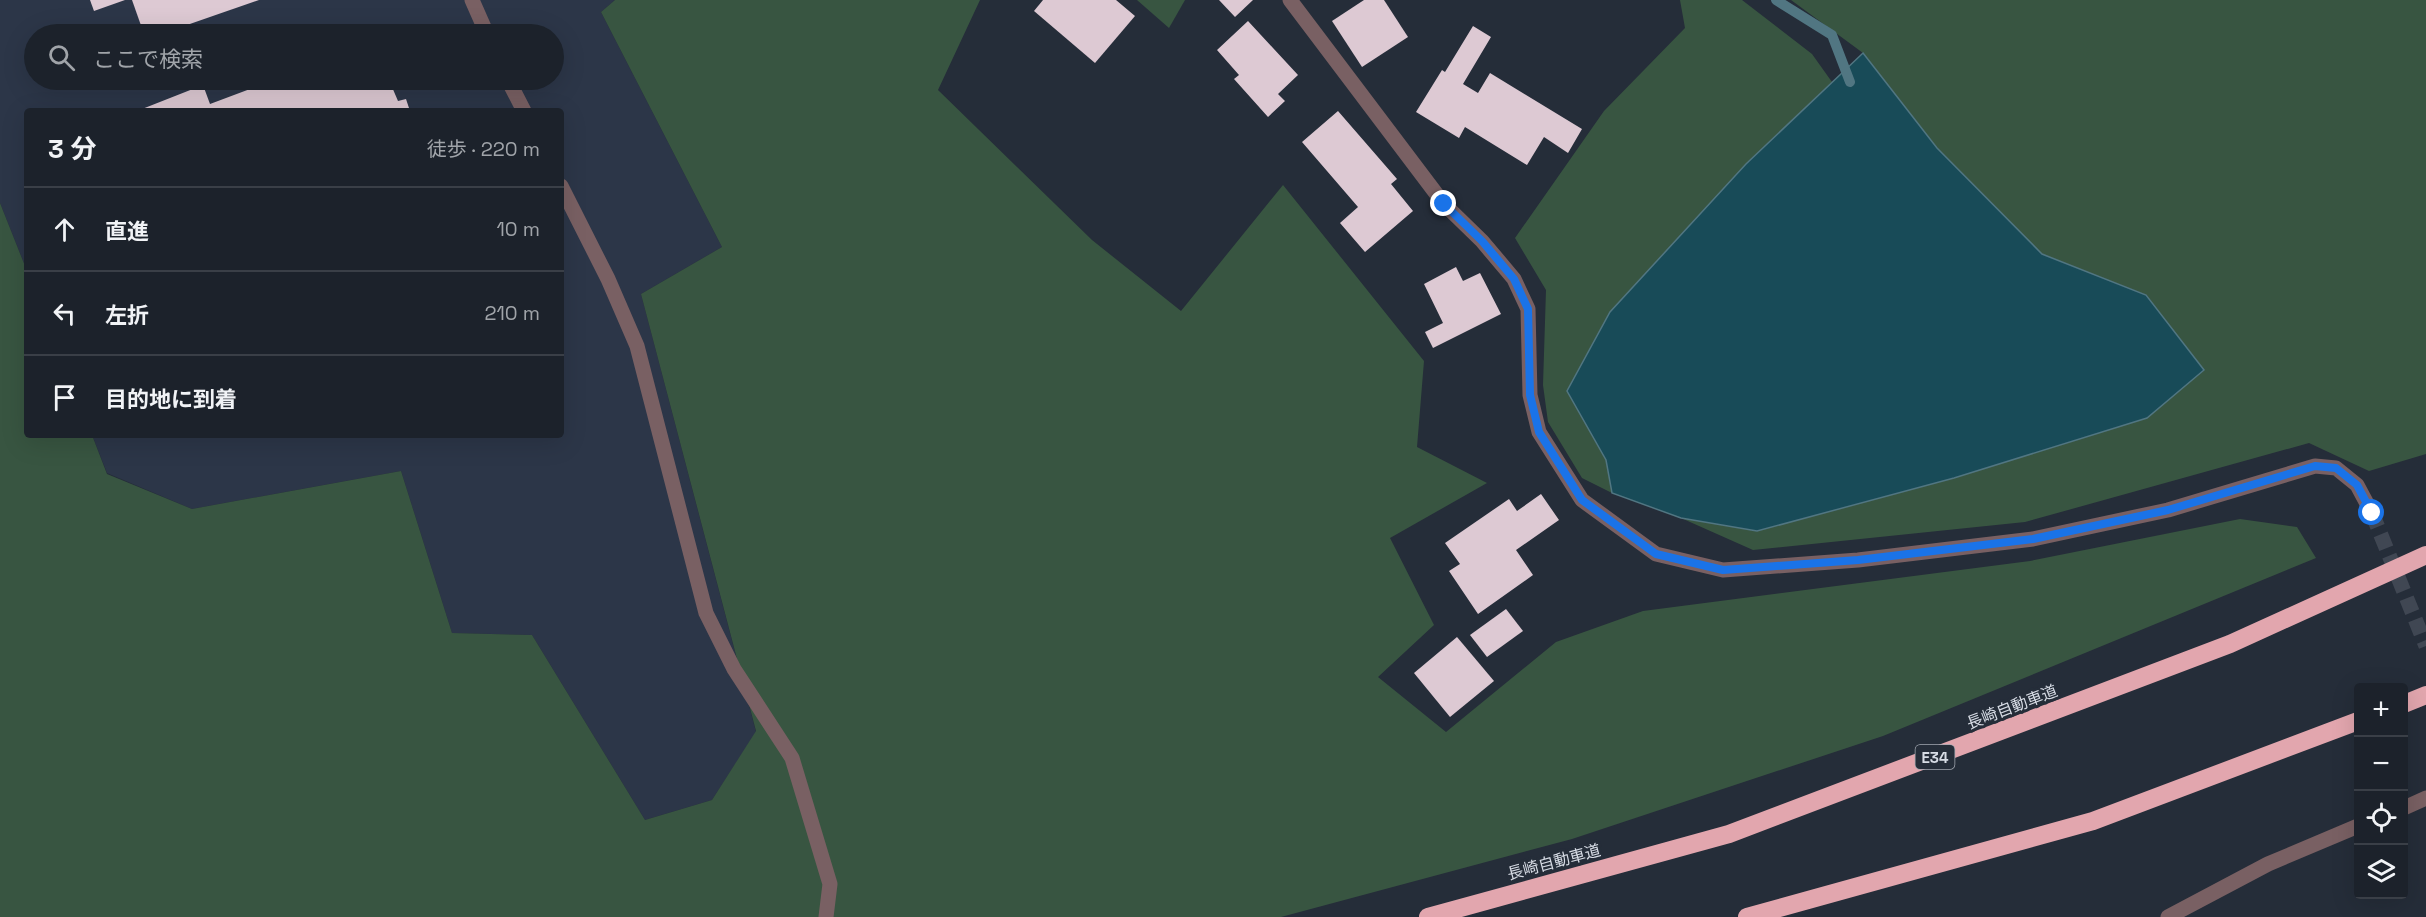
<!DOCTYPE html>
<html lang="ja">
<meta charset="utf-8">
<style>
body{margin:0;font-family:"Space Grotesk","Noto Sans JP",sans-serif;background:#292f37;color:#f1f3f6}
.controls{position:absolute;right:18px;bottom:18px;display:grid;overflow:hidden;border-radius:6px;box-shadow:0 6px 24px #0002}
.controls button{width:54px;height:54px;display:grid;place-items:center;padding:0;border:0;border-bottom:2px solid #3a3f47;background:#1c222b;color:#f1f3f6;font:30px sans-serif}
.stop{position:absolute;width:18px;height:18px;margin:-14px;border:4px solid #1a73e8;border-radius:50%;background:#fff}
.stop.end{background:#1a73e8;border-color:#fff;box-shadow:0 2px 6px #0008}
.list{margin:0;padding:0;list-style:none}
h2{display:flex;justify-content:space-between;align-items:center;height:78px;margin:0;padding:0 24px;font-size:26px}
h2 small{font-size:20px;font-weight:400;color:#a0a4a9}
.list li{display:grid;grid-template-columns:39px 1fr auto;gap:18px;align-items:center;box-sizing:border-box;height:84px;padding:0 24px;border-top:2px solid #3a3f47}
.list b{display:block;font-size:22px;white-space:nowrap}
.list em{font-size:20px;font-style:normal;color:#a0a4a9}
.icon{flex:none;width:33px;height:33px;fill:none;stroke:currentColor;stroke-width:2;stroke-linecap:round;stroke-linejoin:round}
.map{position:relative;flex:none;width:2426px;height:917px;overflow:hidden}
.search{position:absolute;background:#1c222b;box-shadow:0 6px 24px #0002;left:24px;top:24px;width:540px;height:66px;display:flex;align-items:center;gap:15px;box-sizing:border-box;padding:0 21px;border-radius:33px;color:#a0a4a9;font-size:22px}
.panel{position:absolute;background:#1c222b;box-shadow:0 6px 24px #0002;left:24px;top:108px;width:540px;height:330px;border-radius:6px}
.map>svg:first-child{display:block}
</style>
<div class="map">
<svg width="2426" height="917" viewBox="0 0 2426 917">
<rect width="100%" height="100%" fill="#252d39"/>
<path fill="#2c3648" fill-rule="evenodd" d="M0 0H615L601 12 722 247 641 294 756 732 712 800 645 820 532 635 452 633 401 471 192 509 107 473 92 435H561V111H27V271L0 203ZM34 34H554V80H34Z"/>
<g fill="#385541">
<path d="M615 0H980L938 90 1092 240 1181 311 1283 185 1424 361 1417 447 1487 483 1390 538 1434 625 1378 677 1446 732 1556 642 1643 611 2030 561 2240 519 2297 527 2316 558 1883 736 1572 839 1281 917H0V203L27 271V435H92L107 474 192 509 401 471 452 633 532 635 645 820 712 800 756 731 641 294 722 247 601 12Z"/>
<path d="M1137 0H1185L1169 28Z"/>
<path d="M1680 0H1742L1812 54 1832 82 1746 164 1567 391 1606 460 1612 493 1582 478 1548 422 1543 385 1546 290 1515 238 1604 111 1685 28Z"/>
<path d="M1791 0H2426V454L2369 471 2309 443 2025 522 1753 550 1681 518 1757 531 1954 478 2146 418V295L2042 254 1937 148 1863 53Z"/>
</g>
<path fill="#184b58" stroke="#517682" stroke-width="1.5" d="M1863 53 1937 148 2042 254 2146 295 2204 370 2147 418 1954 478 1757 531 1681 518 1612 493 1606 460 1567 391 1610 312 1746 164Z"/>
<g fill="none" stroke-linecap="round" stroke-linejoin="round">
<path stroke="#517682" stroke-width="10" d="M1776 0 1832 35 1850 82"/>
</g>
<g fill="#ddc9d3">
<path d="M90 0H125L94 11Z"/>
<path d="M132 0H259L161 34H144Z"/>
<path d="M1043 0H1116L1135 16 1095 63 1034 11Z"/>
<path d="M1219 0H1253L1235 17Z"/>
<path d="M1364 0H1384L1408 37 1362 67 1332 21Z"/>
<path d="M1248 21 1298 75 1278 94 1285 101 1268 117 1234 79 1239 75 1217 50Z"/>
<path d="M1473 26 1491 37 1463 84 1478 93 1490 73 1582 129 1568 153 1544 137 1527 165 1465 127 1459 138 1416 112 1442 70 1445 72Z"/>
<path d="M274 80H389L398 101 406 99 410 111H137L203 85 210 104Z"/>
<path d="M1338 111 1397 179 1391 184 1413 211 1365 252 1340 223 1358 207 1302 142Z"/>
<path d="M1456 267 1463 281 1480 273 1501 314 1433 348 1425 332 1443 323 1424 284Z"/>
<path d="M1541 494 1559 520 1516 550 1533 575 1478 614 1449 571 1460 564 1445 543 1509 499 1517 511Z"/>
<path d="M1506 609 1523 631 1487 657 1470 635Z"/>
<path d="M1457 637 1494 681 1450 717 1414 673Z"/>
</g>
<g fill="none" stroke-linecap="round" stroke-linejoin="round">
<path stroke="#404753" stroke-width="15" stroke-dasharray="15 8" stroke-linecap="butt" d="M2372 513 2426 646"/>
<g stroke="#796063" stroke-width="15">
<path d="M472 0 487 34"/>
<path d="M1290 0 1444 204 1482 241 1514 279 1528 309 1530 395 1539 432 1582 500 1656 554 1723 570 1858 560 2033 539 2168 510 2315 466 2336 468 2357 485 2372 513"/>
<path d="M508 80 524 111"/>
<path d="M561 186 608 279 637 346 706 613 734 669 792 758 830 884 826 917"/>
<path d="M2404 808 2426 798"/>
<path d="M2168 917 2268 864 2358 826"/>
</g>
<g stroke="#e2a6ae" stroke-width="18">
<path d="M2404 704 2426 695"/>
<path d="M1428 917 1729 834 2230 644 2426 555"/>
<path d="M1747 917 2093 821 2358 721"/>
</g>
</g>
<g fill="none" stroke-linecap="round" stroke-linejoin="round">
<path stroke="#1a73e8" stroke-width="8" d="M1444 204 1482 241 1514 279 1528 309 1530 395 1539 432 1582 500 1656 554 1723 570 1858 560 2033 539 2168 510 2315 466 2336 468 2357 485 2372 513"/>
</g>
<g text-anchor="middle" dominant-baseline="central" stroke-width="6" stroke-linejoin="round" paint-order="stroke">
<rect fill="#252d39" stroke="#a2a8b1" stroke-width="1.5" x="1915.5" y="745" width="39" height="24" rx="4.5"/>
<g font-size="15" font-weight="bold" fill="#d7dce5">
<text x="1935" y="757">E34</text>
</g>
<g font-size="16" fill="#d7dce5" stroke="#252d39">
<text transform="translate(2012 707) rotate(-21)">長崎自動車道</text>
<text transform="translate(1554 862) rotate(-15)">長崎自動車道</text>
</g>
</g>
</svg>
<div class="controls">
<button>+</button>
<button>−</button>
<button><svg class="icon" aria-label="locate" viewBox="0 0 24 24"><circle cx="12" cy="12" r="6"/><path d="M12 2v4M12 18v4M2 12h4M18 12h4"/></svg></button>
<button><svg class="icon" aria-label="layers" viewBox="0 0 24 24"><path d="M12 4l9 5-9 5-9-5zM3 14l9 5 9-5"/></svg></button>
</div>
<div class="stop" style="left:2372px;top:513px"></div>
<div class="stop end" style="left:1444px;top:204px"></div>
<div class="search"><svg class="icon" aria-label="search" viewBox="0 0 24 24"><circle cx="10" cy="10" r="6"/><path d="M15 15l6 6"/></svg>ここで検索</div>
<section class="panel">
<h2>3 分<small>徒歩 · 220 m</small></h2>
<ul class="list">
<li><svg class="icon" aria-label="ahead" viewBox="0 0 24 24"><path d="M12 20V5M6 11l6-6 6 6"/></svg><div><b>直進</b></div><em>10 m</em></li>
<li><svg class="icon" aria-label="left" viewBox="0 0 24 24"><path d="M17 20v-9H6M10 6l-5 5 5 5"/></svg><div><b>左折</b></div><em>210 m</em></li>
<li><svg class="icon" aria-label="arrive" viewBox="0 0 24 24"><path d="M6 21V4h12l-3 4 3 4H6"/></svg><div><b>目的地に到着</b></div></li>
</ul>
</section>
</div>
